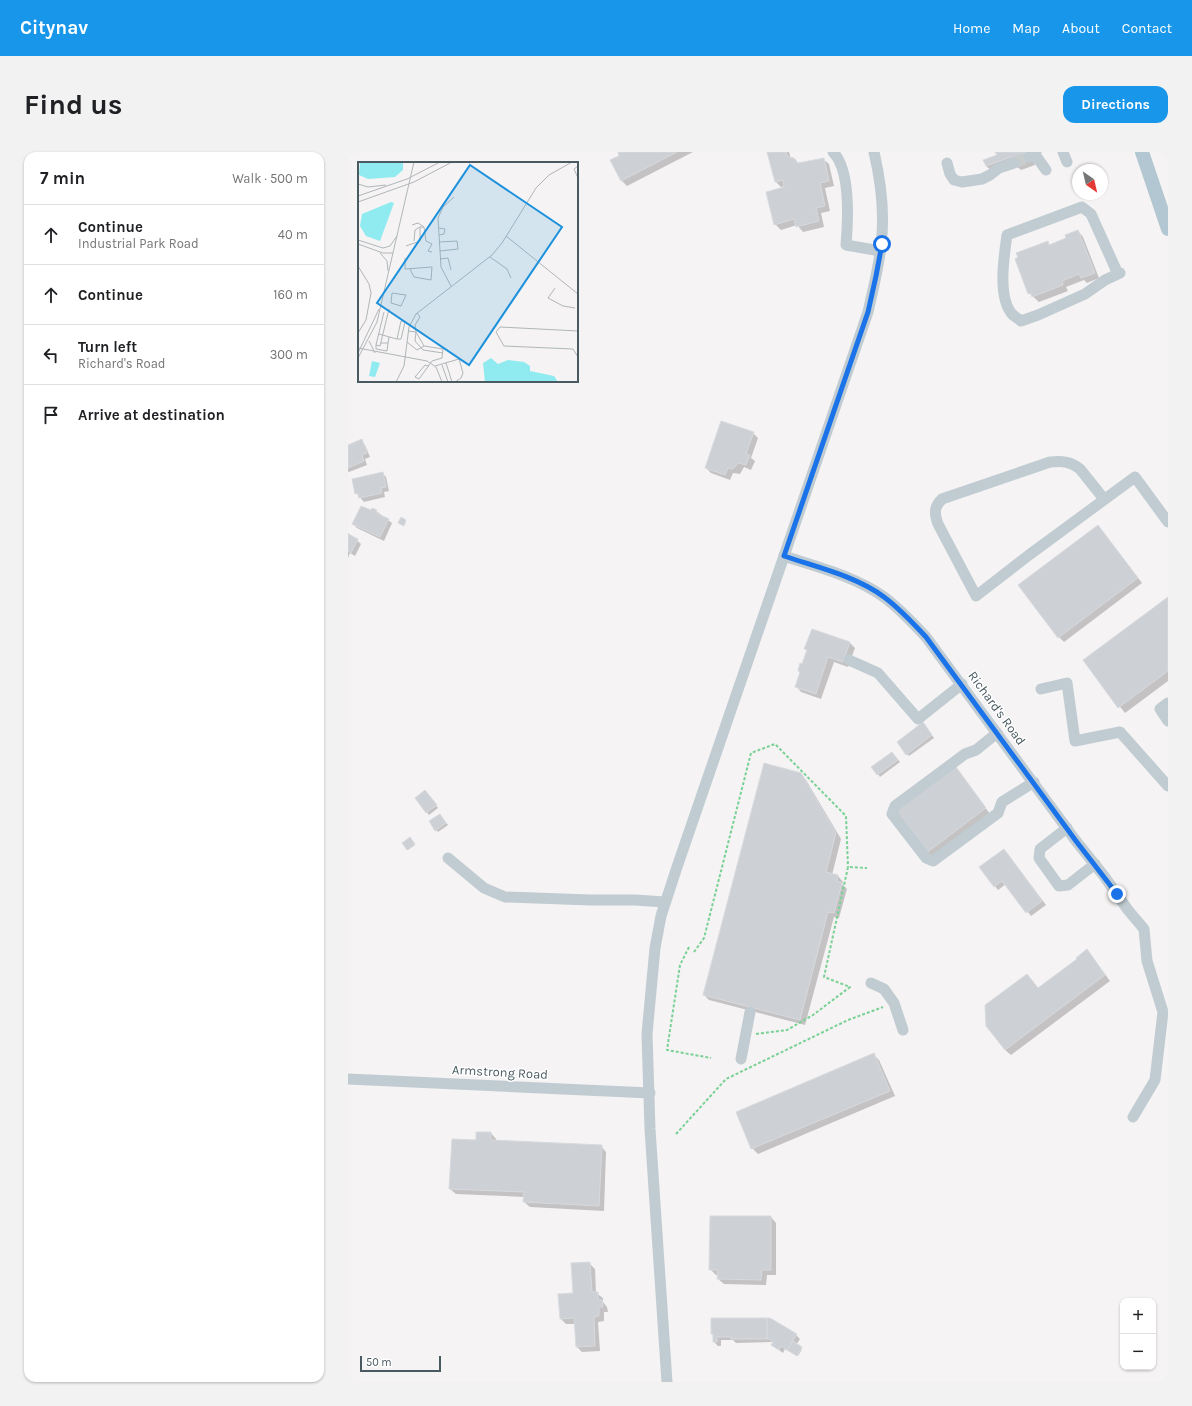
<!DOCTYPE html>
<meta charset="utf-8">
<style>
body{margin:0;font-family:Karla,sans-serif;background:#f2f2f2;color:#202124}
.controls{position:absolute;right:12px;bottom:12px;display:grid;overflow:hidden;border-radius:8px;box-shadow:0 1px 3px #0004}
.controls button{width:36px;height:36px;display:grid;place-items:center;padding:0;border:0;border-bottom:1px solid #e0e0e0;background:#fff;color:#202124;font:20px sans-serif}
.compass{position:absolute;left:724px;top:12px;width:36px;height:36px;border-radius:50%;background:#fff;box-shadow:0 1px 3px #0004;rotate:146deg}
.scale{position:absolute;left:12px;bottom:10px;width:81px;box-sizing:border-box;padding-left:4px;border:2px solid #495a61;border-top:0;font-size:11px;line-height:14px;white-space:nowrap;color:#495a61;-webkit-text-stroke:3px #fff;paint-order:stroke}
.stop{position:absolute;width:12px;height:12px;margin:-9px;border:3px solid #1a73e8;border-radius:50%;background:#fff}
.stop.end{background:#1a73e8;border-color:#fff;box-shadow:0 1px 4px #0008}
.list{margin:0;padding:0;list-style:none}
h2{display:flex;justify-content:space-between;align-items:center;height:52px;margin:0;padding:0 16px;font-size:17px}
h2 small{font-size:13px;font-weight:400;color:#757577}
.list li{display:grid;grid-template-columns:26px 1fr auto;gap:12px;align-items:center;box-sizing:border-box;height:60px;padding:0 16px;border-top:1px solid #e0e0e0}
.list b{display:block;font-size:15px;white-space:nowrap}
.list p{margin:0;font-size:13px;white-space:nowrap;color:#757577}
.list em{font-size:13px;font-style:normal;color:#757577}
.icon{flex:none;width:22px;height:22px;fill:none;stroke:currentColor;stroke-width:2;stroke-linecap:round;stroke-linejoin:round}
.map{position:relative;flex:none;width:820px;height:1230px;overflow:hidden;border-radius:12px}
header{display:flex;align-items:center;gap:24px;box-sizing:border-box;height:56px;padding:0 20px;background:#1897ea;color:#fff}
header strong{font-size:19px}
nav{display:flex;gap:22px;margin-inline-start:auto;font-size:14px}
.intro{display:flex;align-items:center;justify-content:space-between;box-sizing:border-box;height:96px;padding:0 24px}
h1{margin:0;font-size:28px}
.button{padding:10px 18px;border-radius:12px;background:#1897ea;color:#fff;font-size:14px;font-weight:700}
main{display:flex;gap:24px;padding:0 24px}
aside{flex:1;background:#fff;border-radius:12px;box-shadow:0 1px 3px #0004}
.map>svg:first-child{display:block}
</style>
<header>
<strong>Citynav</strong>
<nav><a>Home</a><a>Map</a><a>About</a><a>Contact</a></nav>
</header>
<div class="intro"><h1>Find us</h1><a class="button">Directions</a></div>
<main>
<aside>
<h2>7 min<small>Walk · 500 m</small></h2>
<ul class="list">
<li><svg class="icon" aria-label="ahead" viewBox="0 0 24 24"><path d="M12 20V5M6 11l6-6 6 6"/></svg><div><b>Continue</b><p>Industrial Park Road</p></div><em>40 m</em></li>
<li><svg class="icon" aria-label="ahead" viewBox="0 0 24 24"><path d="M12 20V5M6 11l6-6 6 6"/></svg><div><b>Continue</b></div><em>160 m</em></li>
<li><svg class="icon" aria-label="left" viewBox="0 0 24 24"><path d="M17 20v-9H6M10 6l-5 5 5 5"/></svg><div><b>Turn left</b><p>Richard's Road</p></div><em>300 m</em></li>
<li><svg class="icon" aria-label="arrive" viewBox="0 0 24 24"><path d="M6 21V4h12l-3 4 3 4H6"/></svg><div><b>Arrive at destination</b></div></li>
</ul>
</aside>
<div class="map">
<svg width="820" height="1230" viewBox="0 0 820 1230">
<rect width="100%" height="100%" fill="#f5f3f3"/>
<g fill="#0003">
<path d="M271 0H345L279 34 273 28Z"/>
<path d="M420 0H441L443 7 450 12 475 7 481 12 486 34 477 36 482 59 473 61 476 75 455 80 449 73 433 78 427 72 438 36 437 34 433 35 428 30Z"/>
<path d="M648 0H695L684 4 687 13 673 18 667 13 644 19 638 14 650 4Z"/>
<path d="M730 79 735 85 751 126 739 131 736 128 718 135 720 139 691 150 681 141 699 91 702 94 720 87Z"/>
<path d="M405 281 410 286 403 306 407 309 403 318 396 315 392 322 385 321 382 328 363 321 358 316Z"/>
<path d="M13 289 17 293 22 305 17 307 19 313 1 320 0 319V294Z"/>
<path d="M34 321 38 325 41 339 36 340 37 345 16 350 8 341Z"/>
<path d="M28 359 44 371 36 389 9 376 5 372 23 360Z"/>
<path d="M750 374 794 431 716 490 711 485Z"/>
<path d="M0 381 13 392 7 404 2 401 0 406Z"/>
<path d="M820 446V529L777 561 736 509Z"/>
<path d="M501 490 507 496 500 515 486 510 473 547 453 540 448 534 460 500 458 497Z"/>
<path d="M577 574 586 586 561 604 559 602Z"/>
<path d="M546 603 552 610 532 625 525 615Z"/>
<path d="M453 622 458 628 493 687 484 723 490 724 495 730 494 732 499 737 491 766 486 765 457 873 361 848 356 843Z"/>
<path d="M613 622 642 662 583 706 577 701Z"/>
<path d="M77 639 90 656 81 663 68 646Z"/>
<path d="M92 663 100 673 90 680 88 678Z"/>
<path d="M62 687 67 693 60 698 55 692Z"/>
<path d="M660 702 698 753 683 764 658 732 650 738 647 734Z"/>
<path d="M739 799 744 804 762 829 663 903 657 898 679 823 690 836 730 807Z"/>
<path d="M526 903 531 908 547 944 410 1002 404 996Z"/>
<path d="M143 981 148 987V989L253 994 258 1000 256 1059 182 1055 176 1050 177 1045 108 1042 102 1037 129 989Z"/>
<path d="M423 1065 428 1071V1123H419L418 1133 376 1132 370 1127 371 1123H368L362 1117Z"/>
<path d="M241 1111 247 1117 248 1141 255 1146V1150L259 1155 260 1160H256V1169L250 1170 252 1199 234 1200 229 1195 227 1172H218L213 1167Z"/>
<path d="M364 1167 448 1183 452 1187 448 1193 454 1197 450 1204 437 1197 435 1201 424 1193 426 1190 388 1191 385 1188H373V1194H370L366 1190V1184L364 1182Z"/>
</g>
<g fill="#cdd1d5" stroke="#d7dade">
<path d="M270 0H329L273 29 262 8 271 4Z"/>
<path d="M419 0H438L440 5 446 6 450 11 476 6 481 29 472 31 477 54 468 56 471 69 448 75 446 67 426 73 418 40 436 35 435 28 427 30Z"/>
<path d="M647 0H679L682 8 667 13 663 5 638 14 635 8 649 3Z"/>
<path d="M730 78 747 121 733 126 731 122 714 129 715 133 684 145 683 141 680 142 667 107 670 105 668 101 700 89 701 93 718 86 717 83Z"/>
<path d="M373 269 406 280 398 302 402 303 398 313 390 311 386 316 383 317 380 316 377 323 357 316Z"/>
<path d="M14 287 19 301 14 303 16 309 0 316V293Z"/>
<path d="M35 320 38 335 33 336 34 341 11 346 10 341 7 342 4 327Z"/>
<path d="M13 354 23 358 24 356 29 358 28 361 41 367 32 385 4 372Z"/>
<path d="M53 365 58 368 56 374 50 371Z"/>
<path d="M750 373 790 426 710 486 670 433Z"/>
<path d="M0 382 10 387 3 401 0 399Z"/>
<path d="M820 445V519L770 556 735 508Z"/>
<path d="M464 477 502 490 495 510 480 505 468 542 447 535 452 520 450 519 452 511 454 512 459 498 456 497Z"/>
<path d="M575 570 584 583 558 603 549 590Z"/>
<path d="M544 600 550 608 529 623 523 615Z"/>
<path d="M416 611 453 621 488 681 478 720 490 723 489 729 494 731 486 761 480 760 452 868 355 843Z"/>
<path d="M608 615 638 656 577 702 546 661Z"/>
<path d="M77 638 89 653 78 661 67 646Z"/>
<path d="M92 662 98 671 87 679 81 669Z"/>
<path d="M62 685 67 692 59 698 54 691Z"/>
<path d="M656 697 694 749 678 761 654 729 646 735 631 715Z"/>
<path d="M739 797 757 823 657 898 638 874 637 853 679 822 690 836 729 807 728 806Z"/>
<path d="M526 901 542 939 403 997 388 960Z"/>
<path d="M128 980H143V988L254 993 251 1054 175 1050 176 1040 101 1037 104 987 128 988Z"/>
<path d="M362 1064H423V1118H414L413 1128 369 1127 370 1118H361Z"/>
<path d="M242 1110 244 1140H250V1148H254L255 1155H251V1164L246 1165 247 1194 228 1195 226 1166 212 1167 210 1142 225 1141 223 1111Z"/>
<path d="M363 1166H419V1187H383V1185H369V1190H365V1182H363Z"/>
<path d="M419 1166H422L449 1182 439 1198 433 1194 431 1198 423 1193 425 1190 421 1187H419Z"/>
<path d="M445 1189 454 1195 449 1204 439 1198Z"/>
</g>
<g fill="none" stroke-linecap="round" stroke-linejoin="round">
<path stroke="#cacdce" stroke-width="11" stroke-dasharray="11 5.5" stroke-linecap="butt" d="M666 11 681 5"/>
<g stroke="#79d196" stroke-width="2" stroke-dasharray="3 2" stroke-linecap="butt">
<path d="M341 795 332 813 319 898 363 906"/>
<path d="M346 800 356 786 403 601 427 592 498 664 500 715"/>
<path d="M408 882 439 878 465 863 502 835 476 825 500 715 519 716"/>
<path d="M328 982 378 927 500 868 535 855"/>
</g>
<g stroke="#c0ccd2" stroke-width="11">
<path d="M485 0C503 18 500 69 498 93L532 99"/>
<path d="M715 0 719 10"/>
<path d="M681 5 688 4 698 18"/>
<path d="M599 11 602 22 606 28 614 30 634 27 642 23 651 16 666 11"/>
<path d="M770 122 743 62 734 55 659 83C656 104 649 147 665 163 667 165 671 167 673 169L690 163 737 142 757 128 772 121"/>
<path d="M756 347 732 317C722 309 714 309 702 310L594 347C586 355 586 361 590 372L628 444 681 403 787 325 820 370"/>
<path d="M436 404C469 415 507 424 536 445 551 456 565 471 578 485L728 689 756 724 780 758 796 777 799 809 815 860 807 928 785 965"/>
<path d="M501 508 530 521 570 567 614 532"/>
<path d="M693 537 719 531 727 589 772 580 820 634"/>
<path d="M820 551 812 557 820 569"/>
<path d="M649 581 628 598 617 602 547 654 544 662 578 706 585 709 650 661 654 650 686 630"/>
<path d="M719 676 692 697 691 706 711 734 720 733 747 712"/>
<path d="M100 706 136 736 157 745 242 748H287L317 750"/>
<path d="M523 831 536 837 546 851 555 878"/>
<path d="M393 907 402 860"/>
<path d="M0 927 302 941"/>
<path d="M319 1230 302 977 299 882 307 796 313 764 329 715 520 160C525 137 531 115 533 93 537 62 533 30 526 0"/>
</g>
<path stroke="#b2c7d1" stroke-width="14" d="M794 0 820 77"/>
</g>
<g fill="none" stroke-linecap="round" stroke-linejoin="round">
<path stroke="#1a73e8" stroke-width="5" d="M534 92 528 124 520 160 436 404C468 415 508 424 536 445 551 456 565 471 578 485L728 689 769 742"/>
</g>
<g text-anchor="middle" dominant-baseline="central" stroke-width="3" stroke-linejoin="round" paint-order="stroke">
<g font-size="13" fill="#495a61" stroke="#fff">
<text transform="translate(649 556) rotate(54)">Richard's Road</text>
<text transform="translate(152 920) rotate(3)">Armstrong Road</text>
</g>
</g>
<g transform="translate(10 10)">
<rect width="220" height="220" fill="#f5f3f3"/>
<path d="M2 0H45V8L37 15 10 17 1 13ZM33 40 36 41 22 79 8 74 2 64 4 52ZM133 196 140 202 150 198 166 200 172 204V209L196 214 200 220H127L125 201ZM14 199 22 201 17 215 11 214Z" fill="#8febef"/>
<path fill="none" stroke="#b0b6b9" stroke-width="1" d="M220 4 216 7 220 16M0 22 10 25 28 23M0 34 49 17 82 0M0 40 56 20 94 0M54 63 60 61 66 65M81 66 87 67 86 72 81 73M148 74 220 132M0 78 25 86 32 84 39 74M56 79 57 68 62 65M82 80 99 79 100 87 82 89M0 82 25 91H35M48 84 62 79V65H66L68 79 74 82 70 89 74 90M22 91 29 99 30 109M132 95 149 107 153 116M47 96V107L74 105 73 118 56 115 52 107M82 97 90 96 93 108M0 104 11 122 13 131 8 158 0 171M93 124 83 105 80 56 85 45 96 35M197 126 190 136 205 144 217 146M34 131 48 133 43 144 33 141 34 131M26 150 18 183 22 184 31 147M50 169 58 170 57 163 62 155 59 151M220 169 142 165 138 170 146 184 215 187 220 195M21 172 35 176 39 177H43L47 160 43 159 39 177M11 179 17 191M49 180 59 188 66 184 85 187 84 196 74 199 61 217 57 215 67 203 71 204M23 181H30L31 175M18 183V187L29 189 30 181M66 184 58 170 57 179 65 188 85 191M0 186 69 199 78 205 84 220M0 191 21 147M0 196 19 160 56 0M88 201 94 220M84 203 90 220M77 204 101 197 105 211 103 216 97 220M38 220 46 204 51 165 58 152 134 93 144 81 178 26 191 13 214 0"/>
<path fill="#1d91dc" fill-opacity="0.15" stroke="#1d91dc" stroke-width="2" d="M112 3 204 65 111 203 19 141Z"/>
<rect width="220" height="220" fill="none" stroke="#495a61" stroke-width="2"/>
</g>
</svg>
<div class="controls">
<button>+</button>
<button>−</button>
</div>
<svg class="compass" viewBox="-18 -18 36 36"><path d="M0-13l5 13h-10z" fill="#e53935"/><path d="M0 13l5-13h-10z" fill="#757577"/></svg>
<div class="scale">50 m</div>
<div class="stop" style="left:534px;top:92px"></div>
<div class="stop end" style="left:769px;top:742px"></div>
</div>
</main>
